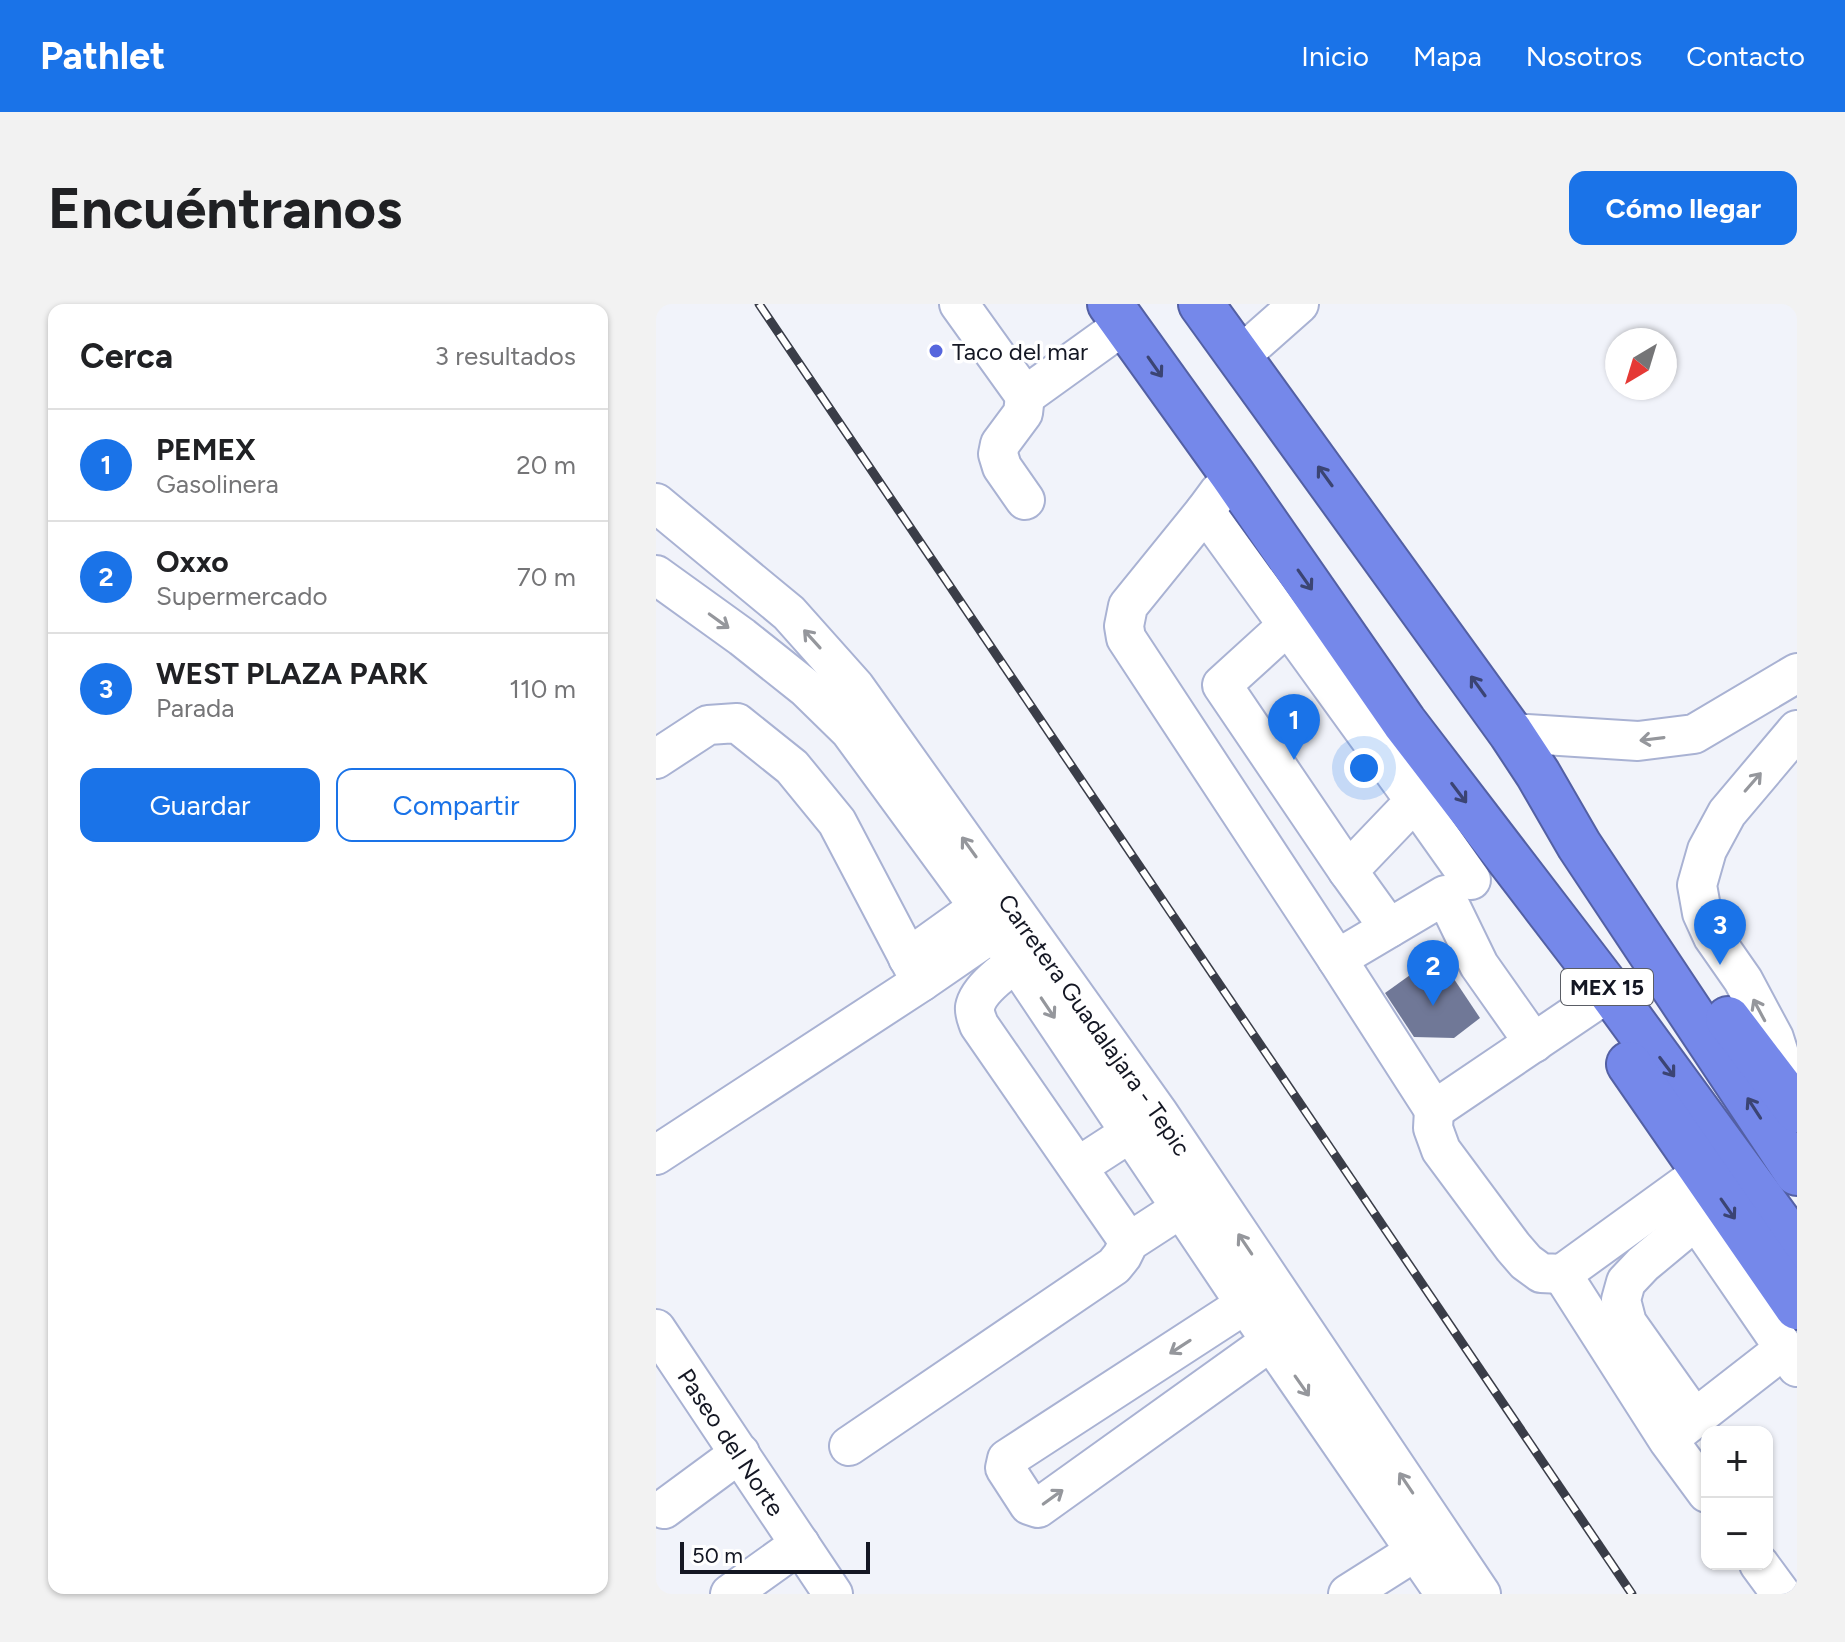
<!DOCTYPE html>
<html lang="es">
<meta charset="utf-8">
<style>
body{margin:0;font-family:Figtree,sans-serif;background:#f2f2f2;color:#202124}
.controls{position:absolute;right:24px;bottom:24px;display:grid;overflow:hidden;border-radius:16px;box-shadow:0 2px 6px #0004}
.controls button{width:72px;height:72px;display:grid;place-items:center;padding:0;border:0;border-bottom:2px solid #e0e0e0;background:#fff;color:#202124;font:40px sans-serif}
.compass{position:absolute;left:949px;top:24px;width:72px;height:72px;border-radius:50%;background:#fff;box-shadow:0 2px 6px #0004;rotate:218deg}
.scale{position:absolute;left:24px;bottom:20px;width:190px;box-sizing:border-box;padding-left:8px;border:4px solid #141723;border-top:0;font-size:22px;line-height:28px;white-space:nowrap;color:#141723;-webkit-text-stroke:6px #fff;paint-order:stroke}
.you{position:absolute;left:708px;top:464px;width:28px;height:28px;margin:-20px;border:6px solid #fff;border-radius:50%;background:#1a73e8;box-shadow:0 0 0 12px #1a73e833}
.badge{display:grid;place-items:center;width:52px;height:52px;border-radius:50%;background:#1a73e8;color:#fff;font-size:26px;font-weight:700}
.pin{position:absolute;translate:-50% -66px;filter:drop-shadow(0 2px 4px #0008)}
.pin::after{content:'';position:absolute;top:42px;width:28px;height:24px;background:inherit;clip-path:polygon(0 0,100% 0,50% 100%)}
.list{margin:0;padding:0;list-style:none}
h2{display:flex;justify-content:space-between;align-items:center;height:104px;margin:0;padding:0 32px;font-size:34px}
h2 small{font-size:26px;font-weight:400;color:#757577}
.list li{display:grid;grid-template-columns:52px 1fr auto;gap:24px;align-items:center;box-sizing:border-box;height:112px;padding:0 32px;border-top:2px solid #e0e0e0}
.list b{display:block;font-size:30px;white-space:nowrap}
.list p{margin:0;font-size:26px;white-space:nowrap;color:#757577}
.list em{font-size:26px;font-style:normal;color:#757577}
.actions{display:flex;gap:16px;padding:24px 32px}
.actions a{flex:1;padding:18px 0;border:2px solid #1a73e8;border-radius:16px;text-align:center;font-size:28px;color:#1a73e8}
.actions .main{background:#1a73e8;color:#fff}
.map{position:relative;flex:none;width:1141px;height:1290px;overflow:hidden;border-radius:16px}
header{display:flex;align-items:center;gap:48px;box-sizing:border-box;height:112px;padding:0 40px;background:#1a73e8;color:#fff}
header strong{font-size:38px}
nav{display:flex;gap:44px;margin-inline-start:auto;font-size:28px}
.intro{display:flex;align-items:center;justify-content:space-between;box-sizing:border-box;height:192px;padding:0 48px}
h1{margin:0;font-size:56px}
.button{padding:20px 36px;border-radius:16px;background:#1a73e8;color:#fff;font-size:28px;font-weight:700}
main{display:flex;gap:48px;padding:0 48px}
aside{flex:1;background:#fff;border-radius:16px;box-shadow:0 2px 6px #0004}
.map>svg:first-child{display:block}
</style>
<header>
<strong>Pathlet</strong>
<nav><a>Inicio</a><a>Mapa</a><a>Nosotros</a><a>Contacto</a></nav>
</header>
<div class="intro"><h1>Encuéntranos</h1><a class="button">Cómo llegar</a></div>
<main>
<aside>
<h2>Cerca<small>3 resultados</small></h2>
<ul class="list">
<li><span class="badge">1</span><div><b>PEMEX</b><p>Gasolinera</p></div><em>20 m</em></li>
<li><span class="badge">2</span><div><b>Oxxo</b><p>Supermercado</p></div><em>70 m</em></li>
<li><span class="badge">3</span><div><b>WEST PLAZA PARK</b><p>Parada</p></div><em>110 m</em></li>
</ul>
<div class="actions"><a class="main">Guardar</a><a>Compartir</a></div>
</aside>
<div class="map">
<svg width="1141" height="1290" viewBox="0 0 1141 1290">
<rect width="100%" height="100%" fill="#f1f3fa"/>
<path fill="#707897" d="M782 651 824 714 798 734 758 733 729 689Z"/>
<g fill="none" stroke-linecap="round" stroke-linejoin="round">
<g stroke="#a9b2d3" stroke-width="42">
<g id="minor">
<path d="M303 0 369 92 469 20"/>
<path d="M583 53 643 0"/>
<path d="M369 92 367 109 344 140 342 150 346 163 369 196"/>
<path d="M563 188 549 207 759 497 692 567 733 624"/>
<path id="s1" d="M0 199 133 309 199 383 503 810 825 1290"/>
<path d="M549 207 472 302 468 322 470 334 681 655 778 806 954 687"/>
<path d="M0 271 86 333 150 384 194 427 323 603 590 1001 789 1290"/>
<path d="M632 321 566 381 692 567"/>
<path d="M855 429 982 437 1038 430 1141 369"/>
<path d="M0 455 52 421 81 419 136 463 181 518 265 678"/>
<path d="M759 497 815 576"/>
<path d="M380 644C363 657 323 681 319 703 318 709 321 715 323 721L473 938"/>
<path d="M252 654 344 588"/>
<path d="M681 655 789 591 823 661 878 739"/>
<path d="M1136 791 1118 734 1087 676 1057 633 1046 609 1041 581 1051 546 1071 509 1141 426"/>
<path d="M778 806 777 824 785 846 857 943 870 958 885 969 906 970"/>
<path d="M0 851 265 678 358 614"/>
<path d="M423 862 497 814"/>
<path d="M1047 868 906 970 1012 1136 1051 1189"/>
<path d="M1027 897 1141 1063"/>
<path d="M608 988 351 1155 349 1164 373 1201 382 1204 636 1022"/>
<path id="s2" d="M0 1025 177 1290"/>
<path d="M1039 1115 971 1019 965 996 970 978 987 960 1040 916"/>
<path d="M1020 1129 1128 1045"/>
<path d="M193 1142 458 962 466 952 473 938 547 890"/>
<path d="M8 1205 84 1149"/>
<path d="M1103 1260 1125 1290"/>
<path d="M74 1290 144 1240"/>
<path d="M692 1290 779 1235"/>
</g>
</g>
<g stroke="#5360a4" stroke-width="48">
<g id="highway">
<path d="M454 0 576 170 748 418 954 687 1141 943"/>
<path d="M545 0 855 429 882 470 923 541 1141 869"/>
<path d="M1072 715 1141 806"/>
<path d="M973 760 1141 1003"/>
</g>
</g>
<use href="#minor" stroke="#fff" stroke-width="38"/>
<use href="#highway" stroke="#7588ea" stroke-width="44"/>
<g stroke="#3a3d48" stroke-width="9">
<path id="rail" d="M103 0 976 1290"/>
</g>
<use href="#rail" stroke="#fff" stroke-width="6" stroke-dasharray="18" stroke-linecap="butt"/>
</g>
<defs><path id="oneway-shaft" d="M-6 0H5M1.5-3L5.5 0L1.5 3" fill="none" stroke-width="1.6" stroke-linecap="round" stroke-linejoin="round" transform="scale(2)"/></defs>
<g stroke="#3b4473">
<use href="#oneway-shaft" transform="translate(499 63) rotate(55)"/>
<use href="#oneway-shaft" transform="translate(669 172) rotate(-126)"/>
<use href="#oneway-shaft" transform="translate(649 276) rotate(55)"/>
<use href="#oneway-shaft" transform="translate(822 382) rotate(-126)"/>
<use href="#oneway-shaft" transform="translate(803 489) rotate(53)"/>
<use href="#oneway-shaft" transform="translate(1011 763) rotate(53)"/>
<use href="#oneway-shaft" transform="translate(1098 804) rotate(-123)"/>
<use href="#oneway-shaft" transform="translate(1072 905) rotate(55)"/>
</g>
<g stroke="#95979c">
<use href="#oneway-shaft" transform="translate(63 317) rotate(36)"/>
<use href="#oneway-shaft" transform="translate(156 335) rotate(-132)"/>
<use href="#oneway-shaft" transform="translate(996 435) rotate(173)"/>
<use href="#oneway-shaft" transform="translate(1097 478) rotate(-49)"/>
<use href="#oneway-shaft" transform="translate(313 543) rotate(-126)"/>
<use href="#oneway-shaft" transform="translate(392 704) rotate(56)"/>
<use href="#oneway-shaft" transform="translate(1103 706) rotate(-118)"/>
<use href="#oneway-shaft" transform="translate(589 940) rotate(-124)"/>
<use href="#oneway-shaft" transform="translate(524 1043) rotate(147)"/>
<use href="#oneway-shaft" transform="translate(646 1082) rotate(55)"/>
<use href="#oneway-shaft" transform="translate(750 1179) rotate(-124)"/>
<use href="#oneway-shaft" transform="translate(397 1193) rotate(-36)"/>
</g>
<circle fill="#5666dd" stroke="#fff" stroke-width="3" cx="280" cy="47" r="8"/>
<g text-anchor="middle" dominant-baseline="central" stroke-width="7" stroke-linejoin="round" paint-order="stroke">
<rect fill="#fff" stroke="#5a5d65" stroke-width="2" x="905" y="665" width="92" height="36" rx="6"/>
<g font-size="22" font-weight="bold" fill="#141723">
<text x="951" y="683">MEX 15</text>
</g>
<g font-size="24" fill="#141723" stroke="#fff" text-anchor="start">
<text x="296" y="47">Taco del mar</text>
</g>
<g font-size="24" fill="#141723" stroke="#fff">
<text stroke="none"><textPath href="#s1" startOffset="686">Carretera Guadalajara - Tepic</textPath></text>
<text stroke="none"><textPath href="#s2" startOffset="136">Paseo del Norte</textPath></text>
</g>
</g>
</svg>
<div class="controls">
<button>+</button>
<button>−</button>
</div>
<svg class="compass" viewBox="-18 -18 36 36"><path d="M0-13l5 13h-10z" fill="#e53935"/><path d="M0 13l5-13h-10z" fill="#757577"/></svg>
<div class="scale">50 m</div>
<div class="you"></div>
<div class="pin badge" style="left:638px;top:456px">1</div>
<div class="pin badge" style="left:777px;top:702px">2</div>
<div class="pin badge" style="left:1064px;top:661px">3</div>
</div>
</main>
